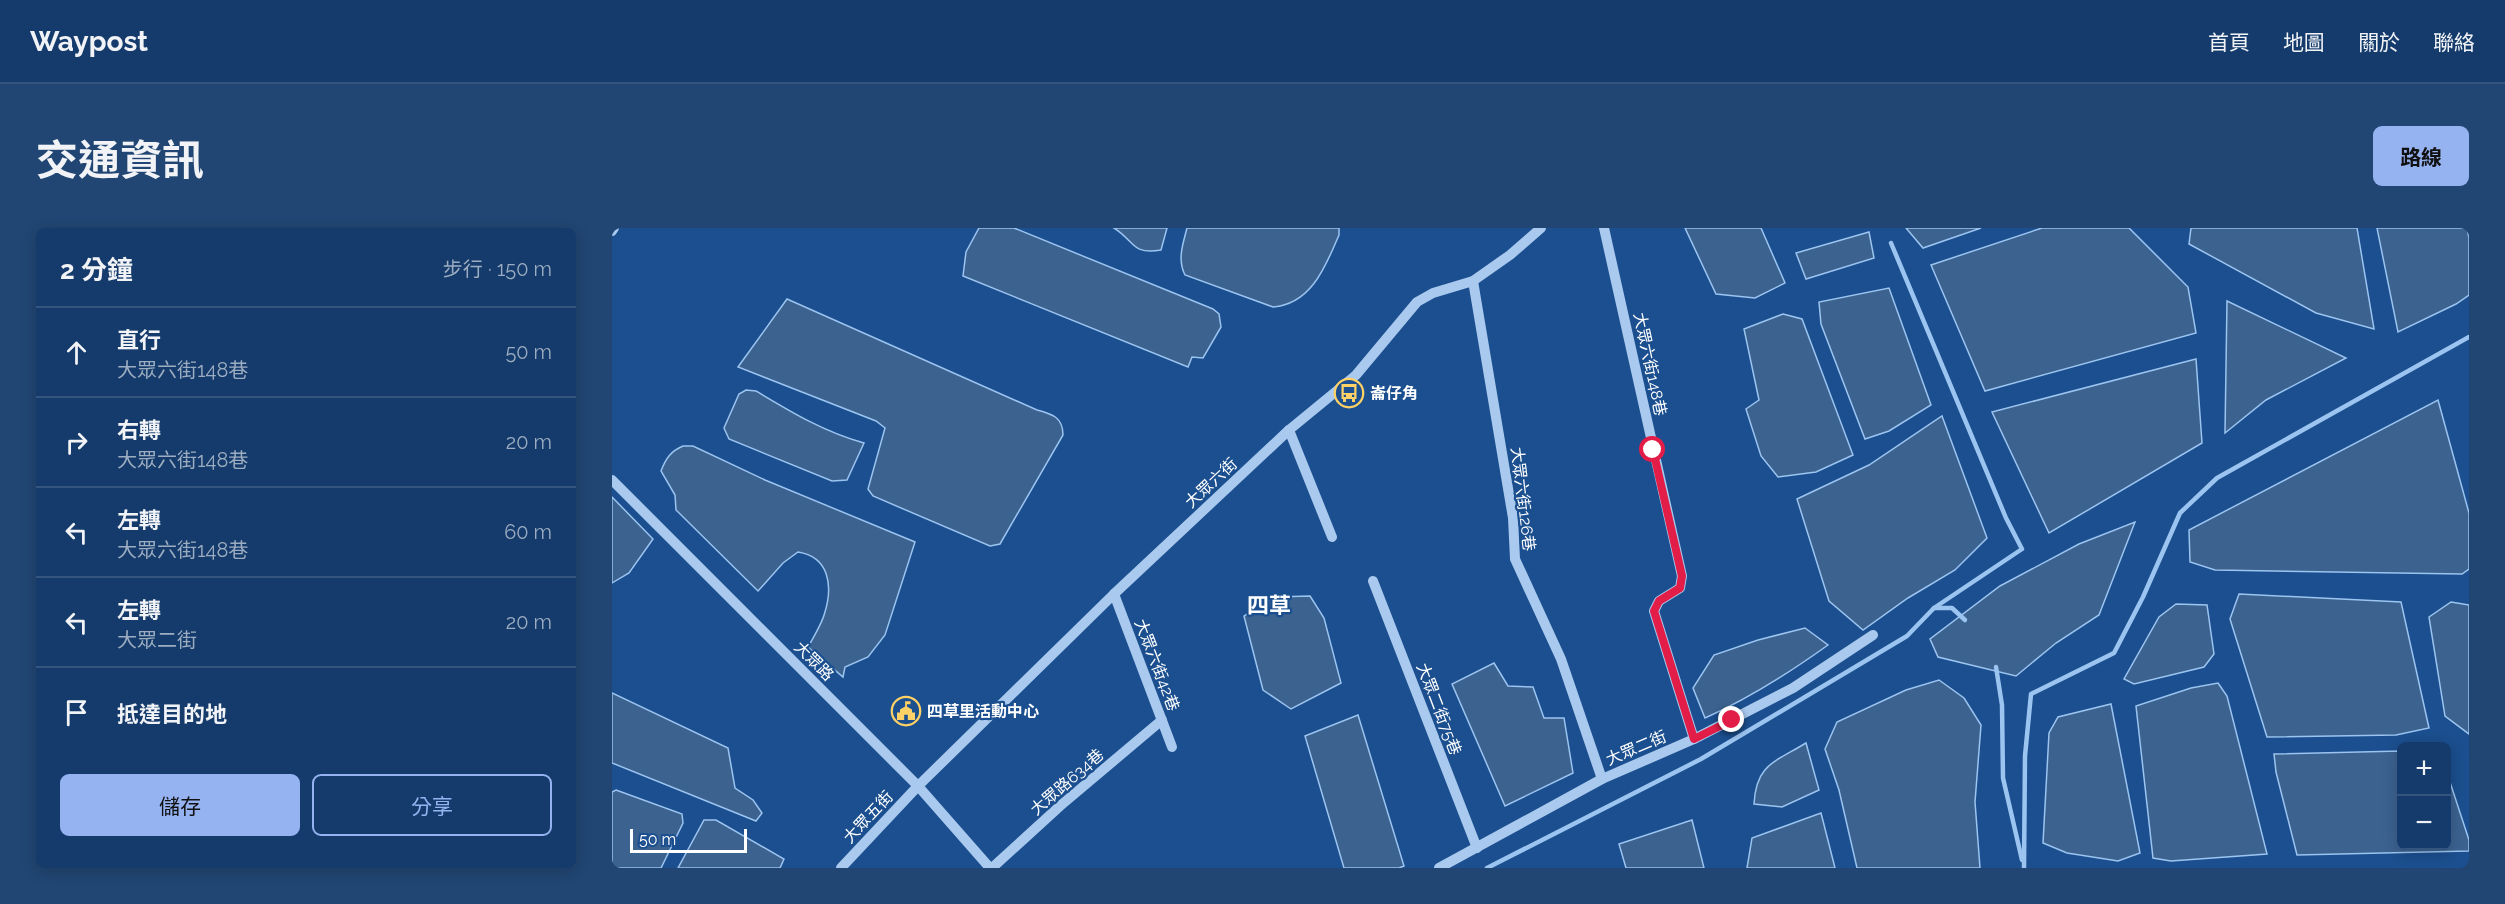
<!DOCTYPE html>
<html lang="zh-TW">
<meta charset="utf-8">
<style>
body{margin:0;font-family:Raleway,"Noto Sans TC",sans-serif;background:#214673;color:#f1f3f6}
.controls{position:absolute;right:18px;bottom:18px;display:grid;overflow:hidden;border-radius:9px;box-shadow:0 3px 15px #0003}
.controls button{width:54px;height:54px;display:grid;place-items:center;padding:0;border:0;border-bottom:2px solid #33557e;background:#143b6b;color:#f1f3f6;font:30px sans-serif}
.scale{position:absolute;left:18px;bottom:15px;width:117px;box-sizing:border-box;padding-left:6px;border:3px solid #fff;border-top:0;font-size:16px;line-height:21px;white-space:nowrap;color:#fff;-webkit-text-stroke:4px #1b4f8f;paint-order:stroke}
.stop{position:absolute;width:18px;height:18px;margin:-14px;border:4px solid #e11d48;border-radius:50%;background:#fff}
.stop.end{background:#e11d48;border-color:#fff;box-shadow:0 2px 6px #0008}
.list{margin:0;padding:0;list-style:none}
h2{display:flex;justify-content:space-between;align-items:center;height:78px;margin:0;padding:0 24px;font-size:26px}
h2 small{font-size:20px;font-weight:400;color:#9dadc1}
.list li{display:grid;grid-template-columns:39px 1fr auto;gap:18px;align-items:center;box-sizing:border-box;height:90px;padding:0 24px;border-top:2px solid #33557e}
.list b{display:block;font-size:22px;white-space:nowrap}
.list p{margin:0;font-size:20px;white-space:nowrap;color:#9dadc1}
.list em{font-size:20px;font-style:normal;color:#9dadc1}
.actions{display:flex;gap:12px;padding:18px 24px}
.actions a{flex:1;padding:14px 0;border:2px solid #95b2f1;border-radius:9px;text-align:center;font-size:21px;color:#95b2f1}
.actions .main{background:#95b2f1;color:#111}
.icon{flex:none;width:33px;height:33px;fill:none;stroke:currentColor;stroke-width:2;stroke-linecap:round;stroke-linejoin:round}
.map{position:relative;flex:none;width:1857px;height:640px;overflow:hidden;border-radius:9px}
header{display:flex;align-items:center;gap:36px;box-sizing:border-box;height:84px;padding:0 30px;background:#143b6b;border-bottom:2px solid #33557e}
header strong{font-size:28px}
nav{display:flex;gap:33px;margin-inline-start:auto;font-size:21px}
.intro{display:flex;align-items:center;justify-content:space-between;box-sizing:border-box;height:144px;padding:0 36px}
h1{margin:0;font-size:42px}
.button{padding:15px 27px;border-radius:9px;background:#95b2f1;color:#111;font-size:21px;font-weight:700}
main{display:flex;gap:36px;padding:0 36px}
aside{flex:1;background:#143b6b;border-radius:9px;box-shadow:0 3px 15px #0003}
.map>svg:first-child{display:block}
</style>
<header>
<strong>Waypost</strong>
<nav><a>首頁</a><a>地圖</a><a>關於</a><a>聯絡</a></nav>
</header>
<div class="intro"><h1>交通資訊</h1><a class="button">路線</a></div>
<main>
<aside>
<h2>2 分鐘<small>步行 · 150 m</small></h2>
<ul class="list">
<li><svg class="icon" aria-label="ahead" viewBox="0 0 24 24"><path d="M12 20V5M6 11l6-6 6 6"/></svg><div><b>直行</b><p>大眾六街148巷</p></div><em>50 m</em></li>
<li><svg class="icon" aria-label="right" viewBox="0 0 24 24"><path d="M7 20v-9h11M14 6l5 5-5 5"/></svg><div><b>右轉</b><p>大眾六街148巷</p></div><em>20 m</em></li>
<li><svg class="icon" aria-label="left" viewBox="0 0 24 24"><path d="M17 20v-9H6M10 6l-5 5 5 5"/></svg><div><b>左轉</b><p>大眾六街148巷</p></div><em>60 m</em></li>
<li><svg class="icon" aria-label="left" viewBox="0 0 24 24"><path d="M17 20v-9H6M10 6l-5 5 5 5"/></svg><div><b>左轉</b><p>大眾二街</p></div><em>20 m</em></li>
<li><svg class="icon" aria-label="arrive" viewBox="0 0 24 24"><path d="M6 21V4h12l-3 4 3 4H6"/></svg><div><b>抵達目的地</b></div></li>
</ul>
<div class="actions"><a class="main">儲存</a><a>分享</a></div>
</aside>
<div class="map">
<svg width="1857" height="640" viewBox="0 0 1857 640">
<rect width="100%" height="100%" fill="#1b4f8f"/>
<g fill="#3c6290" stroke="#9cc4f0" stroke-width="1.5">
<path d="M367 0H402L601 81 607 86 609 99 591 130 580 129 576 139 351 48 354 24Z"/>
<path d="M502 0H555L549 22C519 27 523 13 502 0Z"/>
<path d="M575 0H727V7C714 37 700 76 661 79L573 47C565 31 571 16 575 0Z"/>
<path d="M1073 0H1149L1173 55 1143 70 1104 66Z"/>
<path d="M1294 0H1369L1311 20Z"/>
<path d="M1430 0H1517L1576 59 1584 105 1373 163 1319 37Z"/>
<path d="M1579 0H1745L1762 101 1704 85 1577 16Z"/>
<path d="M1765 0H1855L1857 10V67L1844 76 1786 104Z"/>
<path d="M1257 4 1262 30 1194 51 1184 25Z"/>
<path d="M1277 60 1319 177 1277 203 1253 211 1209 96 1207 74Z"/>
<path d="M175 71 425 182C440 186 451 189 451 207L388 316 378 318 261 268 256 261 273 200 264 193 126 139Z"/>
<path d="M1615 73 1734 130 1654 172 1613 205Z"/>
<path d="M1171 86 1190 91 1241 227 1204 244 1166 249 1149 228 1134 181 1147 172 1132 101Z"/>
<path d="M1584 131 1590 215 1437 305 1380 184Z"/>
<path d="M134 162 144 163C179 184 212 204 252 215L235 252 220 253 117 211 112 200 127 166Z"/>
<path d="M1826 172 1857 285V341L1850 346 1603 342 1578 334 1577 302Z"/>
<path d="M1330 188 1375 310 1343 342 1296 370 1251 402 1217 373 1185 271 1257 237Z"/>
<path d="M71 218H81L153 252 303 314 273 407 256 429 233 439 231 449 196 419C202 408 210 396 213 384 221 357 217 329 186 324L171 335 146 363 64 282 63 267 49 243C54 230 59 223 71 218Z"/>
<path d="M0 269 41 311 17 345 0 355Z"/>
<path d="M1523 294 1487 387 1444 415 1404 448 1326 429 1318 411 1388 358 1467 316Z"/>
<path d="M1627 366 1789 374 1817 500 1784 507 1655 509 1618 391Z"/>
<path d="M698 368 712 390 729 455 679 481 651 462 632 388 661 369Z"/>
<path d="M1839 374 1857 377V506L1833 488 1817 389Z"/>
<path d="M1564 376 1595 377 1602 426 1592 439 1522 456 1512 451 1547 389Z"/>
<path d="M1193 400 1216 417C1177 445 1138 470 1093 490L1081 460 1102 427 1146 412Z"/>
<path d="M882 435 896 458 921 459 932 490H952L961 545 893 578 840 456Z"/>
<path d="M1327 452 1352 470 1369 497 1363 574 1368 640H1245L1227 562 1213 521 1225 494 1294 462Z"/>
<path d="M1606 455 1615 468 1655 626 1559 633 1541 630 1524 478 1579 460Z"/>
<path d="M0 465 116 520 123 560 141 572 150 585 144 593 0 535Z"/>
<path d="M1499 476 1528 625 1506 633 1455 625 1431 615 1437 505 1446 489Z"/>
<path d="M746 487 792 638 787 640H732L693 508Z"/>
<path d="M1194 515 1207 562 1170 579 1142 576C1144 536 1163 534 1194 515Z"/>
<path d="M1789 523 1790 618H1834L1835 545 1857 612V623L1685 627 1664 544 1662 526Z"/>
<path d="M4 562 70 586 71 595 49 640H0V564Z"/>
<path d="M1209 585 1223 640H1135L1140 610Z"/>
<path d="M92 592H104L172 631 168 640H66Z"/>
<path d="M1080 592 1092 640H1014L1007 616Z"/>
</g>
<g fill="none" stroke-linecap="round" stroke-linejoin="round">
<g stroke="#9cc4f0" stroke-width="4.5">
<path d="M1322 380H1340L1353 392"/>
<path d="M1384 439 1390 477 1391 550 1410 632"/>
<path d="M875 640 1089 531 1295 408 1322 380 1410 321 1394 290 1279 15"/>
<path d="M1412 640 1413 528 1419 466 1502 425 1531 369 1568 285 1605 250 1857 109"/>
</g>
<g stroke="#a9c9ee" stroke-width="10">
<path d="M992 0 1070 348 1068 360 1047 373 1042 383 1082 511"/>
<path d="M0 3 2 0"/>
<path d="M861 53 901 290 903 331 949 431 990 551"/>
<path d="M677 202 720 309"/>
<path d="M0 252 306 558 378 640"/>
<path d="M761 353 865 620"/>
<path d="M502 366 560 519"/>
<path d="M229 640 306 558 502 366 677 202 744 147 805 74 821 65 861 53 898 27 929 0"/>
<path d="M380 640 448 578 550 492"/>
<path d="M827 640 990 551 1082 511 1181 460 1261 407"/>
</g>
</g>
<g fill="none" stroke-linecap="round" stroke-linejoin="round">
<path stroke="#e11d48" stroke-width="8" d="M1041 222 1070 348 1068 360 1047 373 1042 383 1082 511 1120 492"/>
</g>
<defs>
<g id="bus-ring" transform="scale(1.5)"><circle r="9.5" fill="#1b4f8f" stroke="#ffd166" stroke-width="1.5"/><path d="M-5-6H5V4H4V6H2V4H-2V6H-4V4H-5ZM-3.5-4V0h7V-4ZM-3.5 1.2v1.5H-2V1.2ZM2 1.2v1.5H3.5V1.2Z" fill="#ffd166"/></g>
<g id="civic-ring" transform="scale(1.5)"><circle r="9.5" fill="#1b4f8f" stroke="#ffd166" stroke-width="1.5"/><path d="M-.6-6.5H3V-4.5H.6V-3L4-1V1h2V6H-6V1h2V-1L-.6-3ZM-1.2 2.5V6h2.4V2.5Z" fill="#ffd166"/></g>
</defs>
<g fill-rule="evenodd">
<use href="#bus-ring" x="737" y="165"/>
<use href="#civic-ring" x="294" y="483"/>
</g>
<g text-anchor="middle" dominant-baseline="central" stroke-width="4.5" stroke-linejoin="round" paint-order="stroke">
<g font-size="16" fill="#fff" stroke="#1b4f8f">
<text transform="translate(1038 136) rotate(78)">大眾六街148巷</text>
<text transform="translate(599 255) rotate(-43)">大眾六街</text>
<text transform="translate(911 271) rotate(83)">大眾六街126巷</text>
<text transform="translate(202 433) rotate(45)">大眾路</text>
<text transform="translate(545 437) rotate(69)">大眾六街42巷</text>
<text transform="translate(827 481) rotate(69)">大眾二街75巷</text>
<text transform="translate(1024 520) rotate(-23)">大眾二街</text>
<text transform="translate(455 554) rotate(-41)">大眾路634巷</text>
<text transform="translate(256 589) rotate(-47)">大眾五街</text>
</g>
<g font-size="16" font-weight="bold" fill="#fff" stroke="#1b4f8f" text-anchor="start">
<text x="758" y="165">崙仔角</text>
<text x="315" y="483">四草里活動中心</text>
</g>
<g font-size="22" font-weight="bold" fill="#fff" stroke="#1b4f8f">
<text x="657" y="377">四草</text>
</g>
</g>
</svg>
<div class="controls">
<button>+</button>
<button>−</button>
</div>
<div class="scale">50 m</div>
<div class="stop" style="left:1041px;top:222px"></div>
<div class="stop end" style="left:1120px;top:492px"></div>
</div>
</main>
